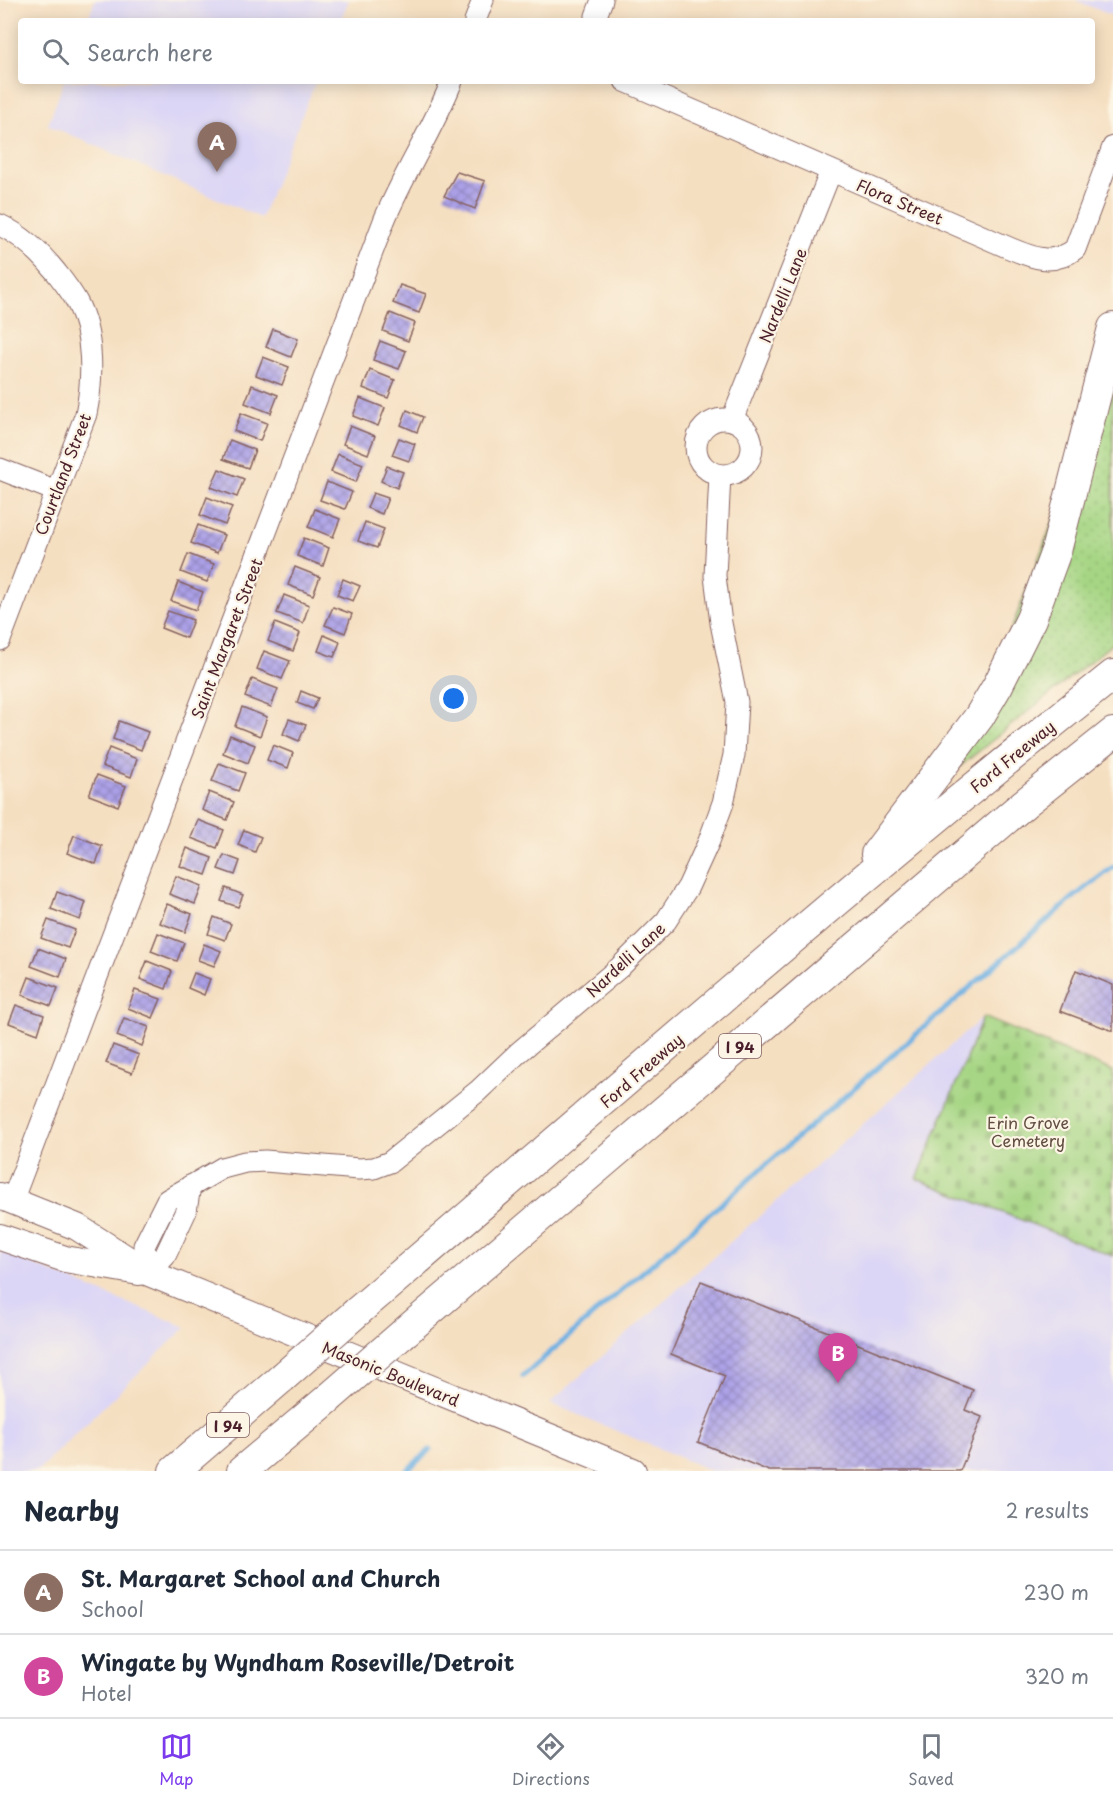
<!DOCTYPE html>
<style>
body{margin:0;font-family:"Playpen Sans",sans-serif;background:#f6f6f7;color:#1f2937}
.you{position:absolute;left:454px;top:699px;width:21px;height:21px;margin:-15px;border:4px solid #fff;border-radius:50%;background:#1a73e8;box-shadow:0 0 0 9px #1a73e833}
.badge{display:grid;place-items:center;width:39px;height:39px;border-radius:50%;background:#7c3aed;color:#fff;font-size:20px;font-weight:700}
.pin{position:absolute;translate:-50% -50px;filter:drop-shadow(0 2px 3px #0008)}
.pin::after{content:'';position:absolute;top:32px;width:21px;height:18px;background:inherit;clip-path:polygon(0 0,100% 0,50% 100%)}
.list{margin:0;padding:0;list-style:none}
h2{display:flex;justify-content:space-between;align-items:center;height:78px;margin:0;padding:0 24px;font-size:26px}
h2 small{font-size:20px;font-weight:400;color:#747a83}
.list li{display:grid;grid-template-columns:39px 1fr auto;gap:18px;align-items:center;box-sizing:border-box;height:84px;padding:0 24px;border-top:2px solid #e0e1e3}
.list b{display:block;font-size:22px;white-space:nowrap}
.list p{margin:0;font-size:20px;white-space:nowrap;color:#747a83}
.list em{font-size:20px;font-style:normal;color:#747a83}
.icon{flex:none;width:33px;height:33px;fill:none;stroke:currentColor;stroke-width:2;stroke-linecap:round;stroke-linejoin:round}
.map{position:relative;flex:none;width:1113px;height:1471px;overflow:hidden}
.search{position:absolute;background:#fff;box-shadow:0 3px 15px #0003;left:18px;right:18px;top:18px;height:66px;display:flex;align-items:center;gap:15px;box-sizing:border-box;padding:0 21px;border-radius:6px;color:#747a83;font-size:22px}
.sheet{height:246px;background:#fff}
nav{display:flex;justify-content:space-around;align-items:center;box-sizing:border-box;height:84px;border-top:2px solid #e0e1e3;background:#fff;font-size:16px;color:#747a83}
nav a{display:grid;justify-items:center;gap:3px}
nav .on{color:#7c3aed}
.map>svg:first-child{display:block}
</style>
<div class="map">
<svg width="1113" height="1471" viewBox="0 0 1113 1471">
<defs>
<pattern id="grass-dots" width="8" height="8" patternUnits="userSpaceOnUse" patternTransform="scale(1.5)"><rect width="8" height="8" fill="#a6d684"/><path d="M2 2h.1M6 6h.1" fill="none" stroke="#90b772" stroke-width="1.8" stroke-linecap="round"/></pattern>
<pattern id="cemetery-stones" width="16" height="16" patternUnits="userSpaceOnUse" patternTransform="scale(1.5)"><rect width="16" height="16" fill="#a6d684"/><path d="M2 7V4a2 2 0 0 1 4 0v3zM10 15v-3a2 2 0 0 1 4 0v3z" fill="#90b772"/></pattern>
<pattern id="building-cross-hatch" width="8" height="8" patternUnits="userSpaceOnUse" patternTransform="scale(1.5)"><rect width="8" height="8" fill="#aca1e8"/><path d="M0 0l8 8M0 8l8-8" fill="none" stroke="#8e83bc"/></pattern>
</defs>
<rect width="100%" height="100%" fill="#fcf5e5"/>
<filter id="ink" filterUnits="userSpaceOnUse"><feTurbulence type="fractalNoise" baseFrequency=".0167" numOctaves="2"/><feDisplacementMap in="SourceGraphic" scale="12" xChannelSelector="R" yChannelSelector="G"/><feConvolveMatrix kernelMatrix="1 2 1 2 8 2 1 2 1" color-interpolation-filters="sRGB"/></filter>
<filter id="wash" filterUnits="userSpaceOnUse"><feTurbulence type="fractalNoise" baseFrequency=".008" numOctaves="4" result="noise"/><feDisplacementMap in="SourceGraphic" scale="24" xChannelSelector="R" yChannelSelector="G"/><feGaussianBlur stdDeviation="1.35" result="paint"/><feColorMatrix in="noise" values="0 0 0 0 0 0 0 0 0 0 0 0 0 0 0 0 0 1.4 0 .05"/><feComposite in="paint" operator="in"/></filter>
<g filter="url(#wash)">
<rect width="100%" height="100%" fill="#f5dfc1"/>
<g fill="#dcd6f6">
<path d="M95 0H349L340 21H87Z"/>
<path d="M1075 0H1113V16Z"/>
<path d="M64 81H316L261 218 48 125Z"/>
<path d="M983 1017 917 1179 1113 1256V1471H712L550 1403Z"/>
<path d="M0 1251 186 1327 37 1471H0Z"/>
</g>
<path fill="url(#grass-dots)" stroke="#787a58" stroke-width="1.5" d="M1113 365V643L958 768Z"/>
<path fill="url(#cemetery-stones)" stroke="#787a58" stroke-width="1.5" d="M983 1017 1113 1071V1256L917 1179Z"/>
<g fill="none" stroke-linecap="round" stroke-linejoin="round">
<g stroke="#6eb1e3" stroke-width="5">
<path d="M523 1376 1074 897 1113 867"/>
<path d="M406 1471 430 1450"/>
</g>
</g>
<g id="blocks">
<g fill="url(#building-cross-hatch)">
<path d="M457 172 485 181 475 209 444 196Z"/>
<path d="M400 285 426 294 419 313 393 303Z"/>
<path d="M390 313 415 323 408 341 383 331Z"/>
<path d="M273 329 298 339 291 357 266 347Z"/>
<path d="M380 341 406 351 399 369 373 360Z"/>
<path d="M263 357 289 367 282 385 256 375Z"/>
<path d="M370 370 395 380 388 398 363 388Z"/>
<path d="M252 385 278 395 271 413 245 403Z"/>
<path d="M360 398 385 408 378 426 353 416Z"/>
<path d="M407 410 423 417 417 432 401 425Z"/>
<path d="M241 413 267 423 260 441 234 431Z"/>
<path d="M350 426 375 436 368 454 343 444Z"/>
<path d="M399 438 415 444 409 461 392 455Z"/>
<path d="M230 440 255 450 248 468 223 459Z"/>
<path d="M338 454 363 464 356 482 331 472Z"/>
<path d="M387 466 403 472 397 488 381 481Z"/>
<path d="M219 469 244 479 237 497 211 487Z"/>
<path d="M327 482 352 492 345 509 320 500Z"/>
<path d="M373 493 388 498 382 514 367 508Z"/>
<path d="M207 497 232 507 225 525 200 515Z"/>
<path d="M315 509 340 519 333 537 308 527Z"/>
<path d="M365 522 384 529 377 548 358 541Z"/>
<path d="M198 525 224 535 217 553 191 543Z"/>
<path d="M304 538 329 548 323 566 297 556Z"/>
<path d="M188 554 214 564 207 582 181 572Z"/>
<path d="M295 567 320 577 313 595 288 585Z"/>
<path d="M343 579 360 586 353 601 337 595Z"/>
<path d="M178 582 203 592 196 610 171 601Z"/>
<path d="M284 595 309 605 303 623 277 613Z"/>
<path d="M333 607 352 614 345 633 325 625Z"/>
<path d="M168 611 193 620 186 638 161 628Z"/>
<path d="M275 623 300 633 293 651 268 641Z"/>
<path d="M324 635 340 642 334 657 318 651Z"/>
<path d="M264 651 290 661 282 679 257 669Z"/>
<path d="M252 679 278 689 271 707 245 697Z"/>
<path d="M301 691 318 698 313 709 297 703Z"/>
<path d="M242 707 267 717 260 736 235 726Z"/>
<path d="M289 719 306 725 299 741 283 734Z"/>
<path d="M119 721 148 732 141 750 113 739Z"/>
<path d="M230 735 255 745 248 763 223 753Z"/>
<path d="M273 745 293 753 288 768 267 760Z"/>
<path d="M109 748 137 759 131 777 102 766Z"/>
<path d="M219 763 245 773 238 791 212 781Z"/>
<path d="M97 775 126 786 118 806 89 795Z"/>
<path d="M209 792 234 802 227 820 202 810Z"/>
<path d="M198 820 224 830 217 848 191 838Z"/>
<path d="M244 830 261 837 255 852 238 845Z"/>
<path d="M74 835 102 846 96 864 67 853Z"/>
<path d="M187 848 212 858 206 875 180 866Z"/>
<path d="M224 855 240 861 235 875 218 869Z"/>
<path d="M176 876 202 886 195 904 169 894Z"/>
<path d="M226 888 243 895 238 907 221 901Z"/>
<path d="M57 892 86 902 80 920 51 909Z"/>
<path d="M167 904 192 914 185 932 160 923Z"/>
<path d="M214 917 231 924 225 940 208 934Z"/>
<path d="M48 920 75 930 68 948 41 938Z"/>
<path d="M158 933 184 943 177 961 151 951Z"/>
<path d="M204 944 221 951 214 966 198 960Z"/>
<path d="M38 948 66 959 60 977 31 966Z"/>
<path d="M147 961 172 971 166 989 140 979Z"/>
<path d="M1076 970 1113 985V1031L1060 1011Z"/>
<path d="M194 973 210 979 204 995 188 988Z"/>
<path d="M29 977 58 988 51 1006 22 995Z"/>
<path d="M135 990 161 999 153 1018 128 1008Z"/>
<path d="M16 1005 44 1015 38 1034 9 1023Z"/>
<path d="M124 1018 149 1027 142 1046 117 1036Z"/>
<path d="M113 1045 139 1055 132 1073 106 1063Z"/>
<path d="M701 1281 973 1390 965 1410 982 1417 960 1471H769L698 1442 725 1376 671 1354Z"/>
</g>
</g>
</g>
<g filter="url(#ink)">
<use href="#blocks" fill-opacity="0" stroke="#866260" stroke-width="1.5"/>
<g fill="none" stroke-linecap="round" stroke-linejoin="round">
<g stroke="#866260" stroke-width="23">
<g id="minor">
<path d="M596 16 602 0"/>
<path d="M475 21 483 0"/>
<path d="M625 81 1007 247C1031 257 1052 267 1075 249L1113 147"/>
<path d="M0 225C23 236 40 252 56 272 63 281 71 291 77 302 94 334 93 380 86 414L0 640"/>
<circle cx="724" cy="447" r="28"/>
<path d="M732 420 831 171"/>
<path d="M0 469 56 491"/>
<path d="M12 1201 384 221C404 173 433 129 452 81"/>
<path d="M149 1273 144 1246 167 1200 222 1168 245 1162 265 1161 359 1169 374 1168 390 1162 478 1091 518 1053 620 967 666 921 688 887 709 841 723 803 734 755 737 702 721 623 715 576 720 475"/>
<path d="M149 1273 165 1256 186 1211 190 1186"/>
</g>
</g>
<g stroke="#866260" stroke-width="28">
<g id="major">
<path d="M0 1196 77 1227 149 1273 633 1471"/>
<path d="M0 1237 65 1259 139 1272"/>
</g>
</g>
<g stroke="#866260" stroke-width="32">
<g id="highway">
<path d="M876 854 979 717 998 685 1031 619 1056 551 1113 328"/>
<path d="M357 1312C607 1098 855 880 1113 675"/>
<path d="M405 1332 1025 803 1113 733"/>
<path d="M174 1471 282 1378"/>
<path d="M242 1471 329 1398"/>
</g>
</g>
<use href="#minor" stroke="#fff" stroke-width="21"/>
<use href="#major" stroke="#fff" stroke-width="26"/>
<use href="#highway" stroke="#fff" stroke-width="30"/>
<g stroke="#866260" stroke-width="32" stroke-linecap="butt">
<g id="highway-bridge">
<path d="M282 1378 357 1312"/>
<path d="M329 1398 405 1332"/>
</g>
</g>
<use href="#highway-bridge" stroke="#fff" stroke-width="30"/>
</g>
</g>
<g text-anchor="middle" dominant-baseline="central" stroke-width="4.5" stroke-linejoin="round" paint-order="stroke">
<g fill="#fcf5e5" stroke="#7f5f63" stroke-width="1.5">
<rect x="719" y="1034" width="42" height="24" rx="4.5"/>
<rect x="207" y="1413" width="42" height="24" rx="4.5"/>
</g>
<g font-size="15" font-weight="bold" fill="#4a1f2b">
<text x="740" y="1046">I 94</text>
<text x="228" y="1425">I 94</text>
</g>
<g font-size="16" fill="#4a1f2b" stroke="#fcf5e5">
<text transform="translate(900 201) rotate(23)">Flora Street</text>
<text transform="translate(782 295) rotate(-68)">Nardelli Lane</text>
<text transform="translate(62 474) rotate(-69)">Courtland Street</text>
<text transform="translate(226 638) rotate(-69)">Saint Margaret Street</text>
<text transform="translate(1012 756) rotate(-39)">Ford Freeway</text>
<text transform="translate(625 959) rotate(-43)">Nardelli Lane</text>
<text transform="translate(641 1070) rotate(-41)">Ford Freeway</text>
<text transform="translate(391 1373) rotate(22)">Masonic Boulevard</text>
</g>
<g font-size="16" fill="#614d41" stroke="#fcf5e5">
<text x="1028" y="1122">Erin Grove<tspan x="1028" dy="18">Cemetery</tspan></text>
</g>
</g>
</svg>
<div class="you"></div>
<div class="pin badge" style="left:217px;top:172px;background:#8d6e63">A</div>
<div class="pin badge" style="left:838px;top:1383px;background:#d1479c">B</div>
<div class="search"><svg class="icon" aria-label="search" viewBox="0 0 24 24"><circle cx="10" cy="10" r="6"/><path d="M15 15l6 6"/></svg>Search here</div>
</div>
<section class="sheet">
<h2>Nearby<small>2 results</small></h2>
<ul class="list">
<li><span class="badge" style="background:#8d6e63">A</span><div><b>St. Margaret School and Church</b><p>School</p></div><em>230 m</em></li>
<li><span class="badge" style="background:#d1479c">B</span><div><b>Wingate by Wyndham Roseville/Detroit</b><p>Hotel</p></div><em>320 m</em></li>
</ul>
</section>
<nav>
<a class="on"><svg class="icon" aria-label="map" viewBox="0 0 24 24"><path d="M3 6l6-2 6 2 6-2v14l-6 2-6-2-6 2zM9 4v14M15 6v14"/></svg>Map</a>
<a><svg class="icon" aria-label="directions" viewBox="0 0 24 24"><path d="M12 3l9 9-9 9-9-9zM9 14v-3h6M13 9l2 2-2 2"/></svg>Directions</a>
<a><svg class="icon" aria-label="saved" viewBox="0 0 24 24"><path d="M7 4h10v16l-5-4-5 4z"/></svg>Saved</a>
</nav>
